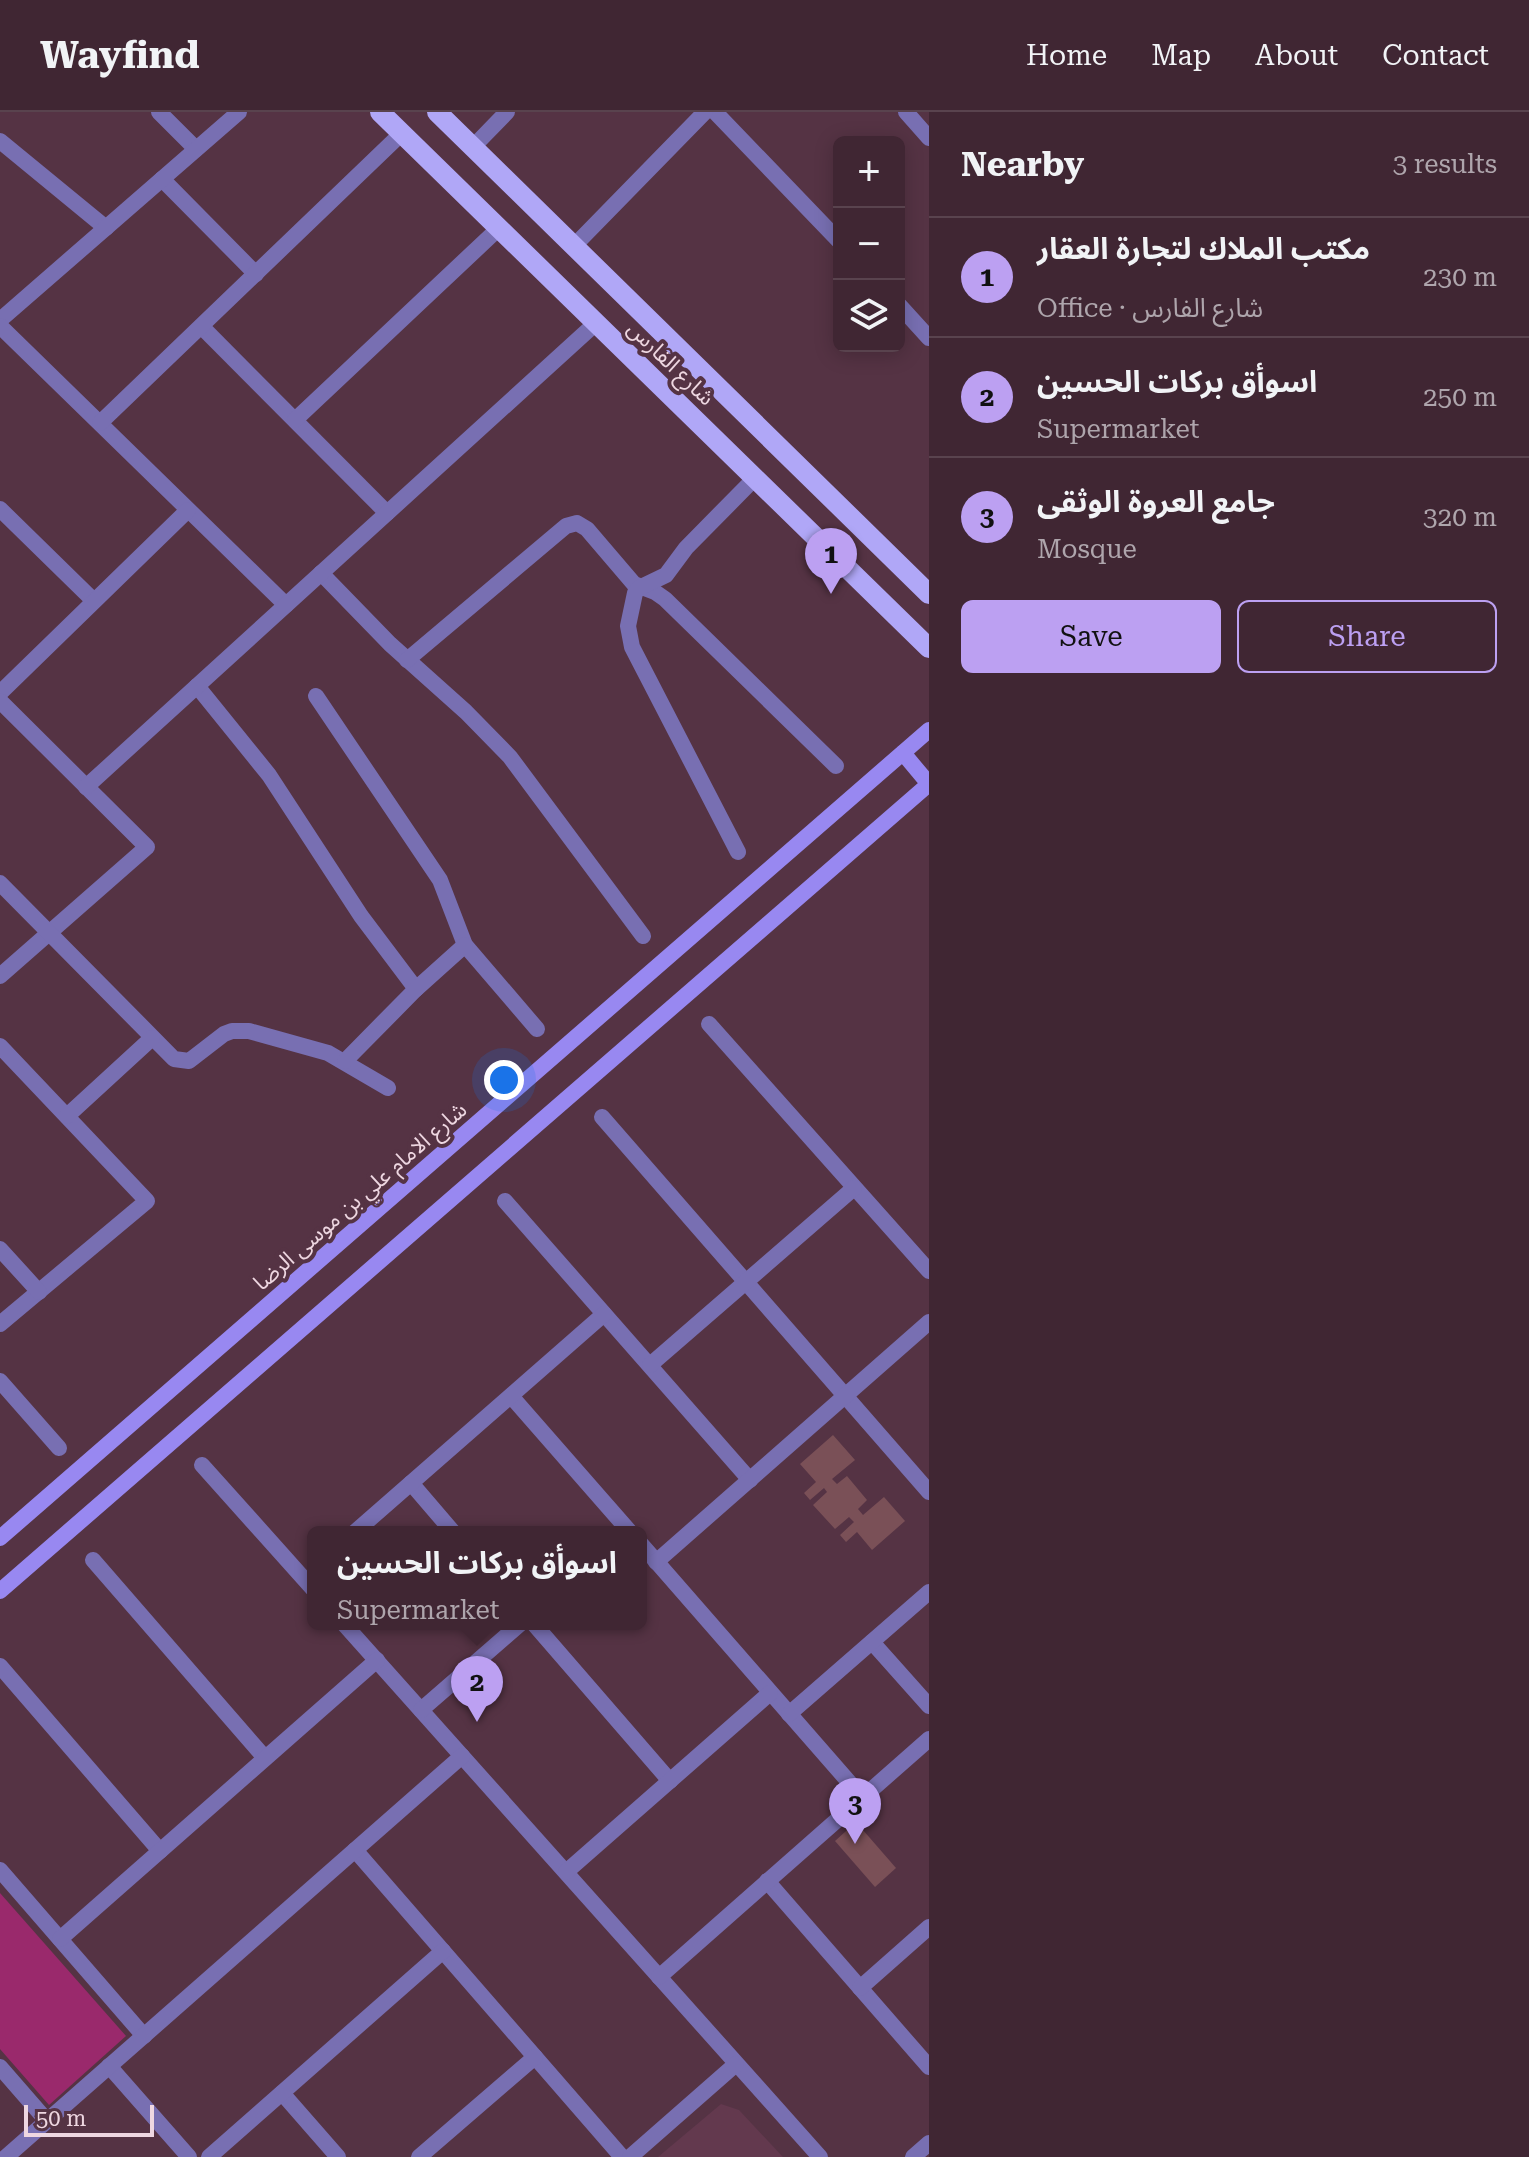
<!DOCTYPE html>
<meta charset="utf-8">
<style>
body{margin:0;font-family:"Roboto Serif","Noto Sans Arabic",serif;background:#4b323f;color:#f1f3f6}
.controls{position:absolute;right:24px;top:24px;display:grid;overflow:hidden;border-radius:12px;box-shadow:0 4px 20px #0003}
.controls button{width:72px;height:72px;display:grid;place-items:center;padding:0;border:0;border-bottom:2px solid #59434e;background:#402633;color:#f1f3f6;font:40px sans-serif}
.scale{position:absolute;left:24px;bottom:20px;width:130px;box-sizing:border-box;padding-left:8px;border:4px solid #eed7e1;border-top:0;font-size:22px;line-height:28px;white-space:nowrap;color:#eed7e1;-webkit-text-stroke:6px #534;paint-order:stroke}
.you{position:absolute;left:504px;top:968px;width:28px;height:28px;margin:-20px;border:6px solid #fff;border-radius:50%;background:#1a73e8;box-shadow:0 0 0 12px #1a73e833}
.badge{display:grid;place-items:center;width:52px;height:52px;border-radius:50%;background:#bca0f2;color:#111;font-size:26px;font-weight:700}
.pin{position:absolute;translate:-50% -66px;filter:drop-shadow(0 2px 4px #0008)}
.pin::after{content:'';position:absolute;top:42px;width:28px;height:24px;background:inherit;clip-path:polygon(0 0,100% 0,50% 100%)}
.popup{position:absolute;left:307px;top:1414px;width:340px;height:104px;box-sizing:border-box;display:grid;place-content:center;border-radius:12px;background:#402633;filter:drop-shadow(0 2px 6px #0005);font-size:26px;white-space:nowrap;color:#aea5ac}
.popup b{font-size:30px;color:#f1f3f6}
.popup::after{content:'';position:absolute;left:50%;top:100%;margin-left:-16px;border:16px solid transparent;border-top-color:#402633}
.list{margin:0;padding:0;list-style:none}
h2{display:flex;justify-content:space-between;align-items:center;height:104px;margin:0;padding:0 32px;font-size:34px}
h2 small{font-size:26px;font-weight:400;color:#aea5ac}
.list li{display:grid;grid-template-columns:52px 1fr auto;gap:24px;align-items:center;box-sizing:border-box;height:120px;padding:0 32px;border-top:2px solid #59434e}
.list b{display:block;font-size:30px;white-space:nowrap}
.list p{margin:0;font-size:26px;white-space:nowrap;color:#aea5ac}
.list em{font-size:26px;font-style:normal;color:#aea5ac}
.actions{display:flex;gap:16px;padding:24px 32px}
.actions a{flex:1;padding:18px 0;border:2px solid #bca0f2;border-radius:12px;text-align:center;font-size:28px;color:#bca0f2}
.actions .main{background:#bca0f2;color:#111}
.icon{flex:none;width:44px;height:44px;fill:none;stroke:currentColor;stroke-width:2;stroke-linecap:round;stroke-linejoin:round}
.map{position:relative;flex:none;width:929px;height:2045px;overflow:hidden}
header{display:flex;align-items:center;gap:48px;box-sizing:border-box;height:112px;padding:0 40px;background:#402633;border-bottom:2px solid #59434e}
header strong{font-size:38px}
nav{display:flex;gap:44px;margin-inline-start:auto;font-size:28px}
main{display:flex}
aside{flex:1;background:#402633}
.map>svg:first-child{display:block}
</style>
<header>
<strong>Wayfind</strong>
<nav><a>Home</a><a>Map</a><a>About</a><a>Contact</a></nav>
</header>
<main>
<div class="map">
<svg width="929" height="2045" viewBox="0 0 929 2045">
<rect width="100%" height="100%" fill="#534"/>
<path fill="#63394e" d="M721 1992 739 1998 783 2045H658Z"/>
<path fill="#9a296c" d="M0 1781 126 1924 49 1993 0 1937Z"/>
<g fill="#7a5057">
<path d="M833 1323 855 1348 832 1367 837 1372 847 1364 867 1388 858 1397 863 1403 884 1385 905 1409 872 1438 857 1420 846 1430 840 1423 854 1410 849 1405 835 1417 813 1393 827 1380 824 1376 810 1388 804 1381 816 1370 800 1352Z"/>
<path d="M856 1710 896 1756 875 1775 835 1729Z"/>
</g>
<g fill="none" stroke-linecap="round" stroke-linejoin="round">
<g stroke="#786fb2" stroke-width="16">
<path d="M159 0 196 37"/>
<path d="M715 0 839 129"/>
<path d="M906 0 929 26"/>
<path d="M0 29 106 116"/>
<path d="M473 35 507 0"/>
<path d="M162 67 256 162"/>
<path d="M899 193 929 226"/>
<path d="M0 208 239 0"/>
<path d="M0 214 286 493"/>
<path d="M202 215 387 401"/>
<path d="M295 308 499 116"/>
<path d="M100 311 402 21"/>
<path d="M0 397 94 489"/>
<path d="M321 461 390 532 466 600 510 645 643 824"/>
<path d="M407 548 566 414 577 411 587 417 634 472 655 480 665 487 836 654"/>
<path d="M197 574 269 663 361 804 416 877"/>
<path d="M0 581 188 398"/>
<path d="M316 584 440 768 465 833 537 917"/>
<path d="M0 589 147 735 0 864"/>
<path d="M86 675 596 211"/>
<path d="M738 740 632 535 628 514 635 481 639 476 666 463 686 436 755 366"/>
<path d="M0 771 174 947 189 949 224 922 232 919H249L328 941 388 976"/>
<path d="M709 912 929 1159"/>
<path d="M0 934 147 1089 0 1212"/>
<path d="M345 949 416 877 465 833"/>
<path d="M67 1004 152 926"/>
<path d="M602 1005 929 1380"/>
<path d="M505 1089 750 1368"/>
<path d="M0 1137 39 1180"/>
<path d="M650 1253 854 1076"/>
<path d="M0 1269 59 1336"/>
<path d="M511 1284 630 1420"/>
<path d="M202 1353 313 1477"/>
<path d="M411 1371 453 1420"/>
<path d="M355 1420 604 1202"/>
<path d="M641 1432 862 1685"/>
<path d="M93 1448 265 1646"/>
<path d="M656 1450 929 1210"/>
<path d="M344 1512 820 2045"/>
<path d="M534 1512 670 1669"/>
<path d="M872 1530 929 1594"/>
<path d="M0 1554 160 1739"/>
<path d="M421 1598 520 1512"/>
<path d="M789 1602 929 1480"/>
<path d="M355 1738 622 2045"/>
<path d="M0 1758 144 1924"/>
<path d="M566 1760 770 1581"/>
<path d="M767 1769 929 1955"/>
<path d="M60 1827 377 1548"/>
<path d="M659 1865 929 1627"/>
<path d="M860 1876 929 1815"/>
<path d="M109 1954 189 2045"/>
<path d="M0 1955 47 2009"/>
<path d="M282 1981 338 2045"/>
<path d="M6 2045 462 1644"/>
<path d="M209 2045 443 1839"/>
<path d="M419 2045 535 1945"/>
<path d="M630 2045 736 1952"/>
<path d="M913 2045 929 2031"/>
</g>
<path stroke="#786fb2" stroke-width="16" d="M574 134 705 0"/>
<g stroke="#9888f1" stroke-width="16">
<path d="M0 1426 929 618"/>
<path d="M0 1479 929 672 903 641"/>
</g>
<g stroke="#b0a7f7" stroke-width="20">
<path d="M380 0 929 536"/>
<path d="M437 0 929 482"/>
</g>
</g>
<g text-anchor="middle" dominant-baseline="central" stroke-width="8" stroke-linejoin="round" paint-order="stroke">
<g font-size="22" fill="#eed7e1" stroke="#534">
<text transform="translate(671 251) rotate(44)">شارع الفارس</text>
<text transform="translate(360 1084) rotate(-41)">شارع الامام علي بن موسى الرضا</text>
</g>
</g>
</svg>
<div class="controls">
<button>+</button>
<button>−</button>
<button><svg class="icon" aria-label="layers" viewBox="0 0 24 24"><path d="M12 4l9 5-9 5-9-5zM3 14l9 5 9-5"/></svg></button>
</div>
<div class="scale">50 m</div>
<div class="you"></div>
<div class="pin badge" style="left:831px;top:482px">1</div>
<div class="pin badge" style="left:477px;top:1610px">2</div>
<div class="popup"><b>اسوأق بركات الحسين</b>Supermarket</div>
<div class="pin badge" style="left:855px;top:1732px">3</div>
</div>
<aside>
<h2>Nearby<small>3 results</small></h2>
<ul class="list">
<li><span class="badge">1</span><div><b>مكتب الملاك لتجارة العقار</b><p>Office · شارع الفارس</p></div><em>230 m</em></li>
<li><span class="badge">2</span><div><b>اسوأق بركات الحسين</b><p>Supermarket</p></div><em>250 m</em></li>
<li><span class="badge">3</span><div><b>جامع العروة الوثقى</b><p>Mosque</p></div><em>320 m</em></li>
</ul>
<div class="actions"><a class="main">Save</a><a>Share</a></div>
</aside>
</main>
